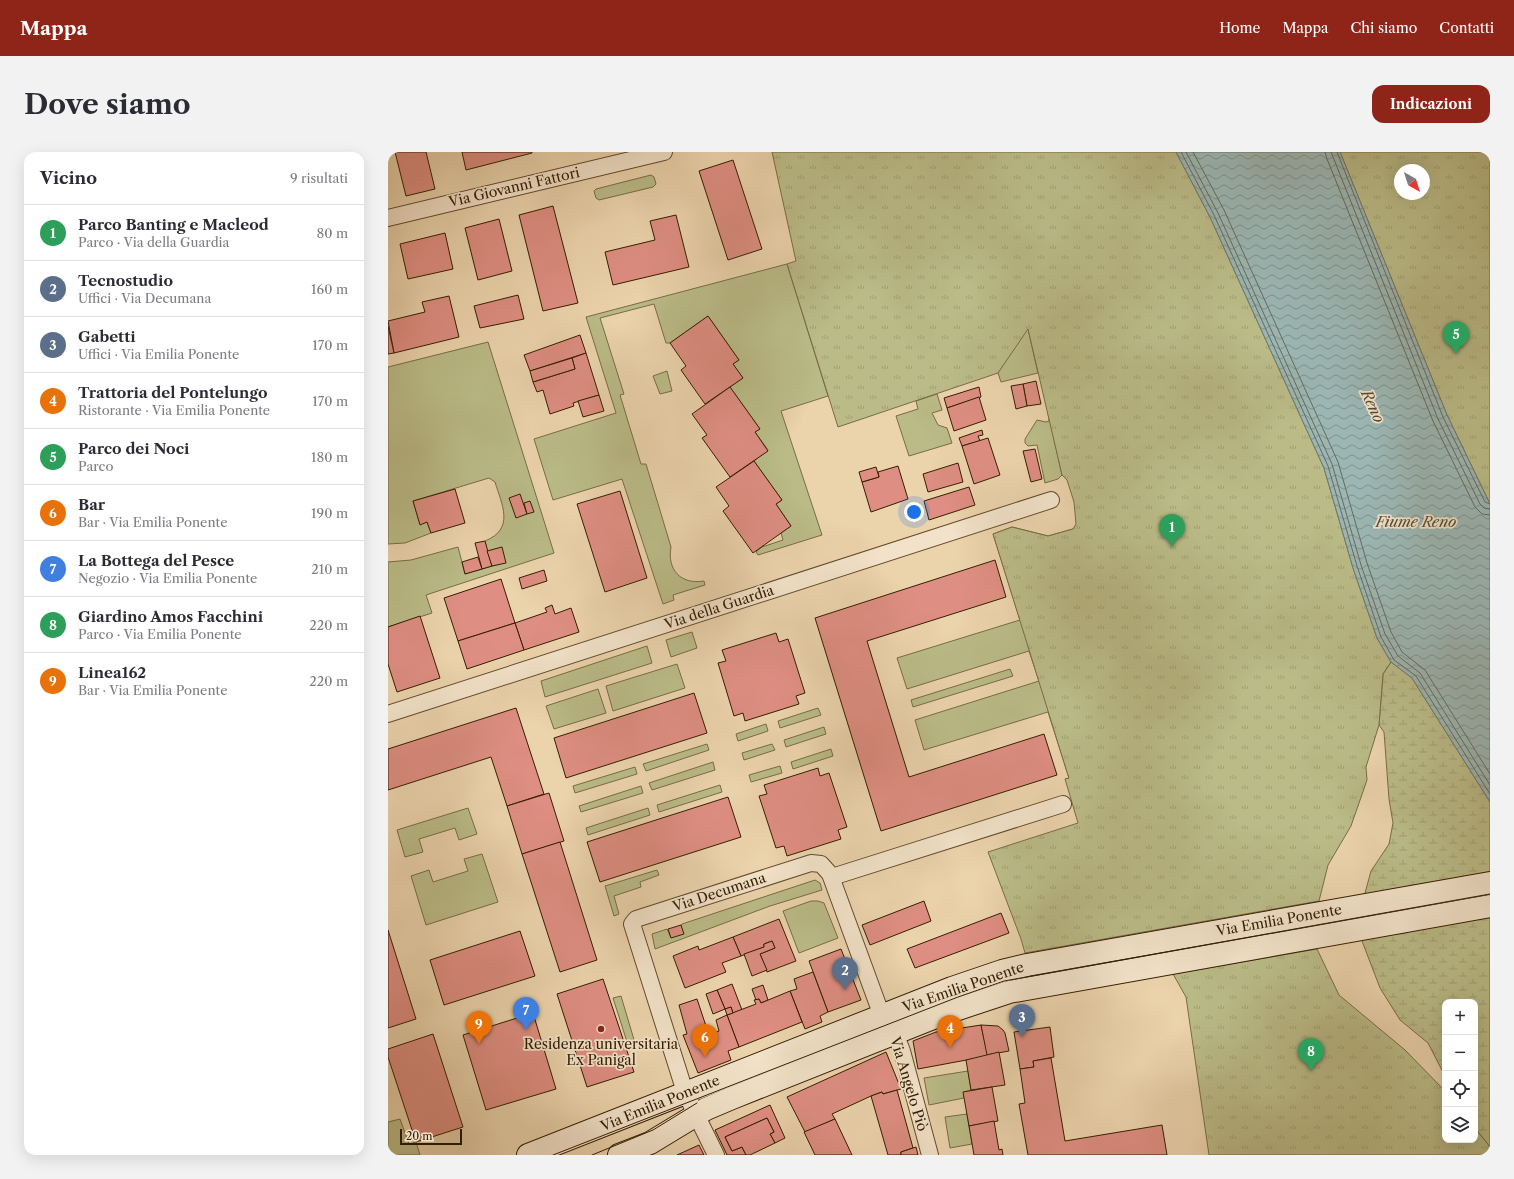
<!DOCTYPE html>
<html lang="it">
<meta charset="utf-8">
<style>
body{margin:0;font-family:"Libre Caslon Text",serif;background:#f2f2f3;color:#2b2b33}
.controls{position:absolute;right:12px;bottom:12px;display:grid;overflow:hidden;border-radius:8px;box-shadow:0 4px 16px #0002}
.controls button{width:36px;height:36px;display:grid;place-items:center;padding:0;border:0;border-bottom:1px solid #e1e1e2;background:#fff;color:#2b2b33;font:20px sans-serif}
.compass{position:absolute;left:1006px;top:12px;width:36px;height:36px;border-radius:50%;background:#fff;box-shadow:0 4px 16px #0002;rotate:141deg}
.scale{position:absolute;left:12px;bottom:10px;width:62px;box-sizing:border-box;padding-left:4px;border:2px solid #351d00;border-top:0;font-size:11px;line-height:14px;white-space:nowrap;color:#351d00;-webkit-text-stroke:3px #f2e2c9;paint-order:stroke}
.you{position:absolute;left:526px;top:360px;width:14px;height:14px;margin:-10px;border:3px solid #fff;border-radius:50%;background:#1a73e8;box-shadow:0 0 0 6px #1a73e833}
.badge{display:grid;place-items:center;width:26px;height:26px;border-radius:50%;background:#8f2418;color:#fff;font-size:13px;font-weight:700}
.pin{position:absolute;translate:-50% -33px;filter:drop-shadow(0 1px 2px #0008)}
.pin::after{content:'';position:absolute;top:21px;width:14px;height:12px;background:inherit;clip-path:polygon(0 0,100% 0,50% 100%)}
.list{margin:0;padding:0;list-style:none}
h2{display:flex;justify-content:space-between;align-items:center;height:52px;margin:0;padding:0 16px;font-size:17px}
h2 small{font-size:13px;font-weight:400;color:#7c7c81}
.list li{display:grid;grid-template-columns:26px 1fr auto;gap:12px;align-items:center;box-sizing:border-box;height:56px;padding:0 16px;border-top:1px solid #e1e1e2}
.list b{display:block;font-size:15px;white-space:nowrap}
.list p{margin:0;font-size:13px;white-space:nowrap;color:#7c7c81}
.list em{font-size:13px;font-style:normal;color:#7c7c81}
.icon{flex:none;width:22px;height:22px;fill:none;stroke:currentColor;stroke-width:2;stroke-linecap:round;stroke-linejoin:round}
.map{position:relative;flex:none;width:1102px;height:1003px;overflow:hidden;border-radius:12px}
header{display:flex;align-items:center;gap:24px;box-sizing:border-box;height:56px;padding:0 20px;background:#8f2418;color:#fff}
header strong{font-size:19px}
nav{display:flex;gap:22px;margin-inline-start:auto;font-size:14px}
.intro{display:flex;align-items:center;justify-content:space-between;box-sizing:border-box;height:96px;padding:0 24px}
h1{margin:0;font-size:28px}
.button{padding:10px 18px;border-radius:12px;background:#8f2418;color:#fff;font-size:14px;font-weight:700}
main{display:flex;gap:24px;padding:0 24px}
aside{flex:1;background:#fff;border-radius:12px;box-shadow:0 4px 16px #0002}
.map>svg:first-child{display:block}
</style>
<header>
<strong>Mappa</strong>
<nav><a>Home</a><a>Mappa</a><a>Chi siamo</a><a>Contatti</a></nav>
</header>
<div class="intro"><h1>Dove siamo</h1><a class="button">Indicazioni</a></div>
<main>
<aside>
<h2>Vicino<small>9 risultati</small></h2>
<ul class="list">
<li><span class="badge" style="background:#2e9e5b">1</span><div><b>Parco Banting e Macleod</b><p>Parco · Via della Guardia</p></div><em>80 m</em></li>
<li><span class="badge" style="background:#5c6f8a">2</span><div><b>Tecnostudio</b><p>Uffici · Via Decumana</p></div><em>160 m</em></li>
<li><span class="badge" style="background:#5c6f8a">3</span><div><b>Gabetti</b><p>Uffici · Via Emilia Ponente</p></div><em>170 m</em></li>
<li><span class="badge" style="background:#e8710a">4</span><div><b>Trattoria del Pontelungo</b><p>Ristorante · Via Emilia Ponente</p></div><em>170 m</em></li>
<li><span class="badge" style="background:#2e9e5b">5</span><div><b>Parco dei Noci</b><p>Parco</p></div><em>180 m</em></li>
<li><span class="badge" style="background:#e8710a">6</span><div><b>Bar</b><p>Bar · Via Emilia Ponente</p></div><em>190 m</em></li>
<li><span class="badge" style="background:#3f7fe0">7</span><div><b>La Bottega del Pesce</b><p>Negozio · Via Emilia Ponente</p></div><em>210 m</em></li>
<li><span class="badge" style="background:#2e9e5b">8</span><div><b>Giardino Amos Facchini</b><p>Parco · Via Emilia Ponente</p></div><em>220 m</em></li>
<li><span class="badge" style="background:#e8710a">9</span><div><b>Linea162</b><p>Bar · Via Emilia Ponente</p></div><em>220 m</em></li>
</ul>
</aside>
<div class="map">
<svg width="1102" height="1003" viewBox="0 0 1102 1003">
<defs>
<pattern id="wetland-marsh" width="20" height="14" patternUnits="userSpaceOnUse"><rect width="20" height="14" fill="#babb87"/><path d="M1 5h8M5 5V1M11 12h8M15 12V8" fill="none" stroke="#a0a073"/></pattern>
<pattern id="park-tufts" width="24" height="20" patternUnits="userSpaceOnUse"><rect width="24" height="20" fill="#babb87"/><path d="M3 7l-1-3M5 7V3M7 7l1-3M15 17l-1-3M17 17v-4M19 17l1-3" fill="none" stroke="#a0a073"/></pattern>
<pattern id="water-waves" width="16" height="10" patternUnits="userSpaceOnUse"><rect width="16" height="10" fill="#9bb6b3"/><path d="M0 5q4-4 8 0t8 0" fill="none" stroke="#7f938f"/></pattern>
</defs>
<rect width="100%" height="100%" fill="#ebd3ac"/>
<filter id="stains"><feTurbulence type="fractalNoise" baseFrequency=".005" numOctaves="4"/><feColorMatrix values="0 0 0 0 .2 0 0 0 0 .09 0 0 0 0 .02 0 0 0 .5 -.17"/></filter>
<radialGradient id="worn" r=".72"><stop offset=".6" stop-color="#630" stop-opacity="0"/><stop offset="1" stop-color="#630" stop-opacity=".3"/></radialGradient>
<g fill="#babb87" stroke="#786c44">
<path d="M263 23 266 25 268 32 265 35 211 48 208 46 206 39 208 37Z"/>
<path d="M399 112 440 244 393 259 434 383 370 403 368 400 374 395 395 388 393 381 403 374 388 352 394 348 366 309 380 298 367 280 372 277 342 235 355 226 345 212 351 208 320 164 282 191H278L266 152 212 166 236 242 232 243 253 312H258L283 395C279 417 292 433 316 429L317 433 285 443 286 448 275 452 234 327 165 348 146 287 228 261 198 165Z"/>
<path d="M638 177H640L650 221 613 230 610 221Z"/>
<path d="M100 190 166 401 38 443 44 461 0 475V410L23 408 70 395 77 422 118 410 99 399 97 389C127 377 114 353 107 330L101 326 25 349 32 372 39 370 43 381 17 391 0 392V215Z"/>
<path d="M279 219 284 239 272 242 265 224Z"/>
<path d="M549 242 554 258 544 261 550 273 559 276 564 291 521 304 508 264 530 257 528 249Z"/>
<path d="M660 260 674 323 670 327 657 331 649 293 640 294 637 291V287L649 268 658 270 661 269Z"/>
<path d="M624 375 660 384 685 377 714 623 677 627 681 626 660 560 536 598 527 568 651 529 641 499 519 537 509 506 632 468 605 382Z"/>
<path d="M304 480 309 496 283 505 278 488Z"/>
<path d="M259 494 264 511 157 545 153 529Z"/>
<path d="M289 512 297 536 225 559 218 534Z"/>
<path d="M622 517 625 524 525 555 523 548Z"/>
<path d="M210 537 218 561 166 577 158 554Z"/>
<path d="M430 556 433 563 392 576 390 569Z"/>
<path d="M378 572 380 579 350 589 348 582Z"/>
<path d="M436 575 438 582 398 595 396 588Z"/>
<path d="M319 592 321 598 258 619 255 612Z"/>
<path d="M384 592 387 598 356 608 354 601Z"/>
<path d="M443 597 445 604 405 617 403 610Z"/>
<path d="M325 610 327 618 264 638 261 631Z"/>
<path d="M392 614 394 621 363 630 361 623Z"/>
<path d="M247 615 249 622 187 641 185 634Z"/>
<path d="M332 633 334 640 271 660 269 653Z"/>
<path d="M253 634 255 641 193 660 191 654Z"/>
<path d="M80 656 89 682 71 688 67 676 31 687 35 700 17 705 9 678Z"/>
<path d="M260 656 262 663 200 683 198 676Z"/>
<path d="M94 702 110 750 38 773 23 724 41 718 45 730 80 719 76 707Z"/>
<path d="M269 718 271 723 252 730 253 735 226 744 231 762 226 764 217 734Z"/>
<path d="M427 728 432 731 434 738 382 754 267 797 264 782 279 777 283 786 294 772Z"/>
<path d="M423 749H430L436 751 450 786 411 801 395 759Z"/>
<path d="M233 844 247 891 240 893 225 846Z"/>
<path d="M580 919 583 938 576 940V946L541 953 536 926Z"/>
<path d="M579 962 584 992 562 996 557 965Z"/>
<path d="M12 967 21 992 28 990 32 1003H0V970Z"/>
</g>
<path fill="url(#wetland-marsh)" stroke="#786c44" d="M1003 510 1024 526 1102 650V995L1087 976V850H1057V924L1040 891 1012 868 992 836 974 789 977 741 983 719 1001 692 1005 671 1001 647 996 580 991 573 995 522Z"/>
<g fill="url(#park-tufts)" stroke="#786c44" fill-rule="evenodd">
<path d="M384 0H788L822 65 936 316 965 416 989 486 1003 510 995 522 991 573 978 615 979 628 963 674 940 713 931 749 637 801 633 787 600 700 690 671 677 627 681 626 679 620 605 382 624 375 660 384 685 377 688 372 686 350 679 328 674 323 640 177 610 221 450 275 399 112 408 109Z"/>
<path d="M952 0H1102V352L1059 263ZM1012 18H1036V42H1012Z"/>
<path d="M929 797 951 843 1017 898 1057 939V988H1087V976L1102 995V1003H821L798 845 785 822Z"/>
</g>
<path fill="url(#water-waves)" stroke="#72796b" d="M788 0H952L1059 263 1102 352V650L1024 526 1003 510 989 486 965 416 936 316 822 65Z"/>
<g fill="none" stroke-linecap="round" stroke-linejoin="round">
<g stroke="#686a5a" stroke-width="1">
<path d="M793 0 826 63 940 314 969 414 993 485 1006 508 1028 524 1102 642"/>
<path d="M798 0 830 61 944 312 973 413 997 482 1010 504 1032 521 1102 633"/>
<path d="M805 0 836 58 950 310 979 411 1003 480 1014 500 1037 518 1102 622"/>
<path d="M937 0 939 7 1045 269 1087 355 1094 362 1102 363"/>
<path d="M943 0 1050 267 1092 352 1096 356 1102 357"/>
<path d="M949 0 1055 265 1097 350 1102 352"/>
</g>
</g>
<g fill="#de8e82" stroke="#351d00">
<path d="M7 0H38L47 37 18 44Z"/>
<path d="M74 0H144V1L78 18Z"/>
<path d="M345 8 374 97 340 108 311 19Z"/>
<path d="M165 54 190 151 155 159 131 63Z"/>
<path d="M288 63 301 115 225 133 217 100 267 88 262 69Z"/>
<path d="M111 67 124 119 90 128 77 76Z"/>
<path d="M57 81 65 117 20 127 12 92Z"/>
<path d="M130 143 136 167 92 176 86 154Z"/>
<path d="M61 144 71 185 6 201 0 169 37 160 34 150Z"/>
<path d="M320 164 351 208 345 212 355 226 317 252 293 218 298 214 282 191Z"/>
<path d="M0 174 6 201 0 202Z"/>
<path d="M192 183 198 201 142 219 136 203Z"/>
<path d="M198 201 211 243 185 251 186 254 162 262 155 238 149 240 145 230 187 217 184 206Z"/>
<path d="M184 206 187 217 145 230 142 219Z"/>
<path d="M648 229 653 252 639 254 635 232Z"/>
<path d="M635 232 639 254 628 257 623 234Z"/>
<path d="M342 235 372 277 367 280 380 299 342 325 314 286 319 283 304 262Z"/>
<path d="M591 235 593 245 559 256 556 246Z"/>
<path d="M211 243 216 259 195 265 190 249Z"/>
<path d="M591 245 598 268 566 279 559 256Z"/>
<path d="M594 278 595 283 590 284 592 289 574 294 571 286Z"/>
<path d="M600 286 612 323 586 332 574 294Z"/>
<path d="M647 297 654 327 643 330 635 299Z"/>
<path d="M366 309 394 348 388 352 403 374 365 401 335 359 341 354 328 335Z"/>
<path d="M570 311 575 330 540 340 535 322Z"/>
<path d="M510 314 520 347 483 360 474 330 491 325 490 320Z"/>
<path d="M488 315 491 325 474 330 471 320Z"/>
<path d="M581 335 587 353 541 368 536 349Z"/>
<path d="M67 337 77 371 43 381 39 370 32 373 25 349Z"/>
<path d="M232 339 259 426 217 440 189 352Z"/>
<path d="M132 342 139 362 128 366 121 346Z"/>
<path d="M142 349 146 360 139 362 136 351Z"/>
<path d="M97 389 104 414 94 417 87 391Z"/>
<path d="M114 395 118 411 104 414 99 399Z"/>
<path d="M90 405 94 417 77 422 74 410Z"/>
<path d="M607 408 618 445 479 489 521 625 656 582 669 623 493 679 427 466Z"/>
<path d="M156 418 159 429 134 437 131 426Z"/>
<path d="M113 427 127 471 70 489 56 446Z"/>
<path d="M164 453 167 462 183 456 191 480 136 498 127 471 159 460 157 456Z"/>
<path d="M32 464 52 526 9 540 0 512V475Z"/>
<path d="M127 471 136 498 79 517 70 489Z"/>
<path d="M388 481 391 490 400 487 417 541 408 544 411 552 357 569 355 561 346 564 330 511 338 509 334 498Z"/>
<path d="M306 541 319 581 178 626 166 586Z"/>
<path d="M128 556 156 642 119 654 103 605 0 638V597Z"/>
<path d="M430 616 432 624 441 621 459 675 450 678 453 687 399 704 396 694 388 696 371 644 379 642 376 633Z"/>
<path d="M161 641 176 689 134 702 119 654Z"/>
<path d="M340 645 353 685 212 730 199 690Z"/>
<path d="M172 690 209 808 172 820 134 702Z"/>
<path d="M536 749 543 769 482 793 474 773Z"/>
<path d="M613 761 621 781 527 816 519 797Z"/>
<path d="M391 767 408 809 379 820 372 802 387 796 384 789 376 792V795L353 804 345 785Z"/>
<path d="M293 773 296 782 283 786 280 777Z"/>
<path d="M0 778 28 867 0 876Z"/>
<path d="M132 779 147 824 56 853 42 808Z"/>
<path d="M345 785 353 804 334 811 338 820 297 836 285 804 310 794 311 798Z"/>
<path d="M384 789 387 796 372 802 379 818 364 824 356 802 376 795V792Z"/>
<path d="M453 797 473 848 440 860 421 809Z"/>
<path d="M425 820 440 860 432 864 434 870 417 877 402 839 409 837 406 827Z"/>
<path d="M215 827 246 920 199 935 169 842Z"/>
<path d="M344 832 354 858 345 861 343 855 337 857 329 838Z"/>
<path d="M375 833 380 848 373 851 371 847 368 848 364 837Z"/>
<path d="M329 838 337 857 325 862 318 842Z"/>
<path d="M402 839 414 870 351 895 339 863 368 852 366 848 371 847 373 851Z"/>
<path d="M309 847 321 883 331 879 328 868 339 863 351 895 340 899 343 908 310 921 295 883 299 882 291 853Z"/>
<path d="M343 855 345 861 339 863 337 857Z"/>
<path d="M145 861 168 937 98 958 75 883Z"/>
<path d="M593 873 600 904 530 917 525 889 548 880Z"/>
<path d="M593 873 610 874 615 878 617 881 621 899 599 903Z"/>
<path d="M662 875 666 905 645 909 646 915 632 917 626 880Z"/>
<path d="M45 882 75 975 28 990 0 905V897Z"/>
<path d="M498 900 513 937 495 942 494 940 483 944 444 962 447 967 417 980 399 945Z"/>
<path d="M611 900 617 933 583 938 578 908Z"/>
<path d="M663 906 677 989 774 973 779 1003H640L631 952 637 951 632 917 646 915 645 909Z"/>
<path d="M604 935 610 969 581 974 575 940Z"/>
<path d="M509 938 525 996 513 1000V1003H500L483 944 494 940 495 942Z"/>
<path d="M382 953 397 986 387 991 382 982 386 980 379 966 337 985 344 999 354 995 358 1003H339L327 978Z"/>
<path d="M379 966 386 980 382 982 387 991 362 1003H358L354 995 344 999 337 985Z"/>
<path d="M447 967 464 1003H427L416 980Z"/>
<path d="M606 969 611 998 614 997 615 1003H586L581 974Z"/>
<path d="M311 993 316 1003H289Z"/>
<path d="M528 995 530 1003H513V1000Z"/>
</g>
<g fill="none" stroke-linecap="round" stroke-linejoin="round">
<g stroke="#624a2b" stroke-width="18">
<g id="street">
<path d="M0 66 276 0"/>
<path d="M0 562 663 348"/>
<path d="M444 725 675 652"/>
<path d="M328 1003 297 940 244 772 248 767 423 711 433 712 442 722 494 864 507 881 514 899 542 1003"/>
</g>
</g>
<g stroke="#351d00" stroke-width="24">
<g id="secondary">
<path d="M140 1003 564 836 614 819 639 813 1102 731"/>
<path d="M231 1003 262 991 318 957 344 946 555 862 621 840 1102 754"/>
</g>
</g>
<use href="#street" stroke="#f2e2c9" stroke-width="16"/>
<use href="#secondary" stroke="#f2e2c9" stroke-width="22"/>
<g stroke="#351d00" stroke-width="1">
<path d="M165 1003 570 845 616 829 1102 742"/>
<path d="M204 1003 265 978 309 951"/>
</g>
</g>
<circle fill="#8f2418" stroke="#f2e2c9" stroke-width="1.5" cx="213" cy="877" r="4"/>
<g text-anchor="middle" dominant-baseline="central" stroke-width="3.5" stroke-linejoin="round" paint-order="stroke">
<g font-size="14" fill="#351d00" stroke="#f2e2c9">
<text transform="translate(126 35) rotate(-13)">Via Giovanni Fattori</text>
<text transform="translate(331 455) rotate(-18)">Via della Guardia</text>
<text transform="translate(331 740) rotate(-18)">Via Decumana</text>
<text transform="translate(891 768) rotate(-10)">Via Emilia Ponente</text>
<text transform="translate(575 835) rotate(-19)">Via Emilia Ponente</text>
<text transform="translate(521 932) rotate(73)">Via Angelo Piò</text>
<text transform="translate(272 951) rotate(-22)">Via Emilia Ponente</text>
</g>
<g font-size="14" fill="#351d00" stroke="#f2e2c9">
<text x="213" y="892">Residenza universitaria<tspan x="213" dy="16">Ex Panigal</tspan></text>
</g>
<g font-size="15" font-style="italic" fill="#544b36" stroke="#f2e2c9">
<text transform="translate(985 254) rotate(65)">Reno</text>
<text x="1028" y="369">Fiume Reno</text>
</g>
</g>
<rect width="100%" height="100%" filter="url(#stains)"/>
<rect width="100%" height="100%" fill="url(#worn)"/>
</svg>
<div class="controls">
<button>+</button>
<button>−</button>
<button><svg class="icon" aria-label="locate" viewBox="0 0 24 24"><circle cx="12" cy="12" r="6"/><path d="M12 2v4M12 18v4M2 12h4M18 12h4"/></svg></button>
<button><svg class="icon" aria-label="layers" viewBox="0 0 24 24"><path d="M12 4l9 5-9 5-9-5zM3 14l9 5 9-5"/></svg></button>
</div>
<svg class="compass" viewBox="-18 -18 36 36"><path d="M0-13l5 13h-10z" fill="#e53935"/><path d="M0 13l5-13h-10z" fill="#7c7c81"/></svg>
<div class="scale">20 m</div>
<div class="you"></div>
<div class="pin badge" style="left:784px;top:395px;background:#2e9e5b">1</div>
<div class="pin badge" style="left:457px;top:838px;background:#5c6f8a">2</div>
<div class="pin badge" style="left:634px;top:885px;background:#5c6f8a">3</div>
<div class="pin badge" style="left:562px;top:896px;background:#e8710a">4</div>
<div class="pin badge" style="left:1068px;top:202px;background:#2e9e5b">5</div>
<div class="pin badge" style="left:317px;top:905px;background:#e8710a">6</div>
<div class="pin badge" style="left:138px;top:878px;background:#3f7fe0">7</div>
<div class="pin badge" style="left:923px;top:919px;background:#2e9e5b">8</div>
<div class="pin badge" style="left:91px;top:892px;background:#e8710a">9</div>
</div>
</main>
